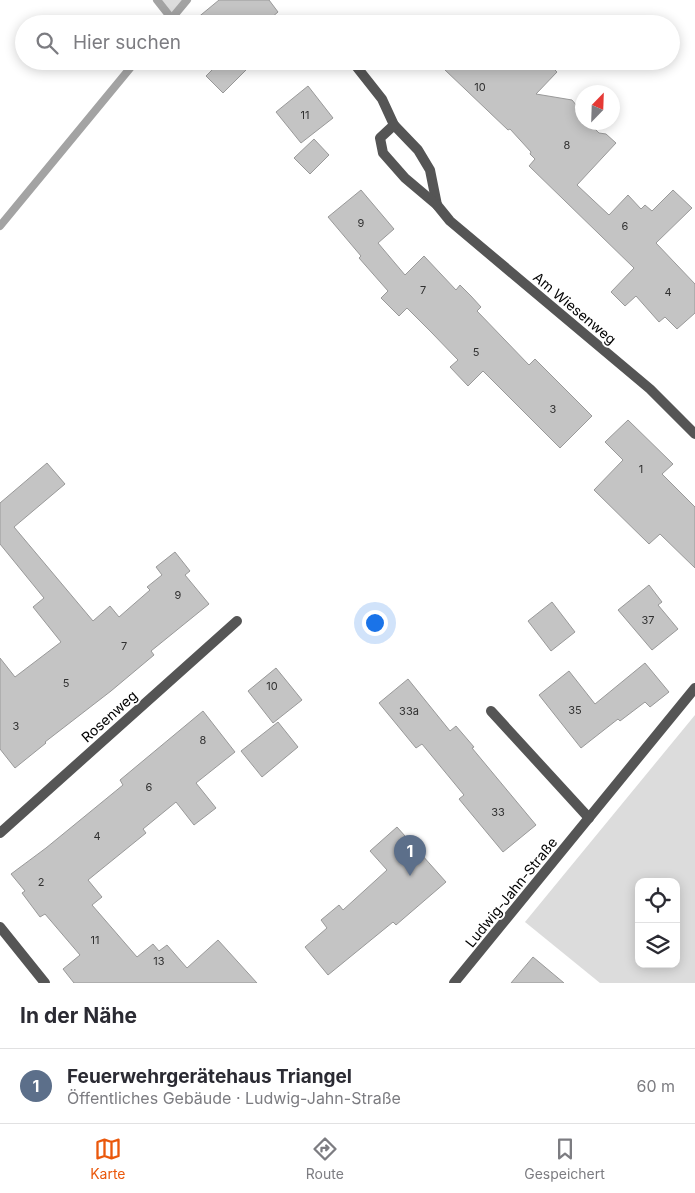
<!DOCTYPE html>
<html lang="de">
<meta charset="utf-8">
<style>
body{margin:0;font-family:Inter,sans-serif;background:#f2f2f3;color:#2b2b33}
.controls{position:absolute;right:15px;bottom:15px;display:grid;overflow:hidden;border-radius:10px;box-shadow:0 2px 12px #0003}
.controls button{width:45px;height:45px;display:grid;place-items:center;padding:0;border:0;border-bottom:1px solid #e1e1e2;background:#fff;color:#2b2b33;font:25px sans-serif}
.compass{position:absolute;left:575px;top:85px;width:45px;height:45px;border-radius:50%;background:#fff;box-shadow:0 2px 12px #0003;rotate:23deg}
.you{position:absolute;left:374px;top:622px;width:18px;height:18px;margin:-12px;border:4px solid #fff;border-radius:50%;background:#1a73e8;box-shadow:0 0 0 8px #1a73e833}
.badge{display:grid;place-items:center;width:32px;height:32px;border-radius:50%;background:#ea580c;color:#fff;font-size:16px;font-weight:700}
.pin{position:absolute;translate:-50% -41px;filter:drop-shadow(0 1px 2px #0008)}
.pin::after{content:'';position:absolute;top:26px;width:18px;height:15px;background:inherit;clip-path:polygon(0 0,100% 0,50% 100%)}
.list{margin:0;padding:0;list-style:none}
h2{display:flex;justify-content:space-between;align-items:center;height:65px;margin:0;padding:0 20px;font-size:21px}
h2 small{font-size:16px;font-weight:400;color:#7c7c81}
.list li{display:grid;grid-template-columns:32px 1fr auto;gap:15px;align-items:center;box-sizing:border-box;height:75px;padding:0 20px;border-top:1px solid #e1e1e2}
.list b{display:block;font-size:19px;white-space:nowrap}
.list p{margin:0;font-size:16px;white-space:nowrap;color:#7c7c81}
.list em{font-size:16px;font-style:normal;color:#7c7c81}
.icon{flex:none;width:28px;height:28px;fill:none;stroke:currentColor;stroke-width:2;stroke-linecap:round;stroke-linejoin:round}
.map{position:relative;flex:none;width:695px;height:983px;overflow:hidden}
.search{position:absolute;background:#fff;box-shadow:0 2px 12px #0003;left:15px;right:15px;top:15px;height:55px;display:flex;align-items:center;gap:12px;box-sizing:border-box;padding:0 18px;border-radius:28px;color:#7c7c81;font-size:19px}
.sheet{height:140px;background:#fff}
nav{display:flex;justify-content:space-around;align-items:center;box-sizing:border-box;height:70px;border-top:1px solid #e1e1e2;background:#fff;font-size:14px;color:#7c7c81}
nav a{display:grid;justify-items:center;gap:2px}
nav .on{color:#ea580c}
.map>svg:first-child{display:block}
</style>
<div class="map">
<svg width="695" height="983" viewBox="0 0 695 983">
<defs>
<pattern id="grass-tufts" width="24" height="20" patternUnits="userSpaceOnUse" patternTransform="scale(1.25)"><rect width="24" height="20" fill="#dcdcdc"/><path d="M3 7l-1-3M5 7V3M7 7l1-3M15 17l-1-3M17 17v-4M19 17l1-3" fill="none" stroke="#bbb"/></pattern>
</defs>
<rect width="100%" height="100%" fill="#fff"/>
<path fill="url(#grass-tufts)" d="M156 0H191L173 22Z"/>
<path fill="#dcdcdc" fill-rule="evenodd" d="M695 715V983H600L525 922ZM639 882H676V964H639Z"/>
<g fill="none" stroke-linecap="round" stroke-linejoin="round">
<g stroke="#a3a3a3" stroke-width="8">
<path d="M157 0 172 19"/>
<path d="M167 24 187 0"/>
<path d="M0 226 136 61"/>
</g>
</g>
<g fill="#c4c4c4" stroke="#999">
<path d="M219 0H269L278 12 264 24H190Z"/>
<path d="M221 61H255L223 93 206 76Z"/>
<path d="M454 61H546L557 72 536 94 572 100 577 106 579 114 582 117V122H588L599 133 606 134 616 143 577 185 609 215 628 195 641 209 645 205 652 211 673 190 692 208 656 243 695 284V313L677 329 665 317 659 322 636 296 625 306 611 292 634 268 529 166 535 159 530 154 531 152 510 129 508 130 445 70Z"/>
<path d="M308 86 333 118 301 143 276 112Z"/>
<path d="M314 139 329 155 310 174 294 158Z"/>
<path d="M361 190 394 229 378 243 405 275 424 256 456 290 460 285 471 296 481 307 477 311 529 365 535 359 592 416 560 448 483 371 468 386 450 367 458 360 432 333 407 308 399 316 381 298 388 291 359 258 361 256 328 217Z"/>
<path d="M628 420 673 464 662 474 695 507V568L660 534 649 544 594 490 623 460 605 442Z"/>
<path d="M47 463 65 484 14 527 93 621 110 606 119 617 150 590 147 587 162 575 156 567 175 552 190 571 185 575 209 604 151 651 154 655 111 691 45 742 46 743 15 768 0 749V658L15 677 61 642 33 607 44 598 0 544V503Z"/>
<path d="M649 585 662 602 658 605 678 629 652 650 618 610Z"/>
<path d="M552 602 575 632 551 651 528 621Z"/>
<path d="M645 663 669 692 650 707 645 702 620 721 618 719 581 748 539 695 569 671 595 704Z"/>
<path d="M276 668 302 700 273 723 248 691Z"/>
<path d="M408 679 450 731 456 726 474 747 472 748 536 825 503 852 459 799 464 795 422 744 416 748 379 703Z"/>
<path d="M203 711 235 752 196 783 216 808 194 825 176 802 143 829 146 833 88 880 102 897 92 905 137 957 153 944 159 951 167 945 187 968 218 940 257 983H74L63 969 80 955 45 914 40 917 22 893 25 891 11 874 46 848 123 785 120 780Z"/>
<path d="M278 722 298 747 262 777 241 751Z"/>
<path d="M397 827 446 882 396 925 393 922 328 975 305 947 327 928 321 920 339 905 343 910 387 870 370 851Z"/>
<path d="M533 957 564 983H511Z"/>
</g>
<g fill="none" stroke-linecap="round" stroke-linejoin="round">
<g stroke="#555" stroke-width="10">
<path d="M321 24H322"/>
<path d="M352 61 382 99 394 125 418 150 430 170 437 205"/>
<path d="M394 125 380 138 383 153 405 178 437 205 450 221 650 389 695 434"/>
<path d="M491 711 589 818"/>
<path d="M0 833 237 621"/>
<path d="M0 927 45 983"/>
<path d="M454 983 695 688"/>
</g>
</g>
<g text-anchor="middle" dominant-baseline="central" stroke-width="4" stroke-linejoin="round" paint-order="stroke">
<g font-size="11" fill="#313131">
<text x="480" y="87">10</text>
<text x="305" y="115">11</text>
<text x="567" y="145">8</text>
<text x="361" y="223">9</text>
<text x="625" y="226">6</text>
<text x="423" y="290">7</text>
<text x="668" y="292">4</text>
<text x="476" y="352">5</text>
<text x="553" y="409">3</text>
<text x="641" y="469">1</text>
<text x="178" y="595">9</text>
<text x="648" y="620">37</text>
<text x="124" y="646">7</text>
<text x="66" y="683">5</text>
<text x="272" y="686">10</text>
<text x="575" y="710">35</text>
<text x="409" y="711">33a</text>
<text x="16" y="726">3</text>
<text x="203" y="740">8</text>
<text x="149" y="787">6</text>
<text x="498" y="812">33</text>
<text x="97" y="836">4</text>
<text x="41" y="882">2</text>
<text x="95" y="940">11</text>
<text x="159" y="961">13</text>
</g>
<g font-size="14" fill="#000" stroke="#fff">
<text transform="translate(575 308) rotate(40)">Am Wiesenweg</text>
<text transform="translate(109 716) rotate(-42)">Rosenweg</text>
<text transform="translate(511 892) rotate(-51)">Ludwig-Jahn-Straße</text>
</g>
</g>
</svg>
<div class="controls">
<button><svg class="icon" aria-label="locate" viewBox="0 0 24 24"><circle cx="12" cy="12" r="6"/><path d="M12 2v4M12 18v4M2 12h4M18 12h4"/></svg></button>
<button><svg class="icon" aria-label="layers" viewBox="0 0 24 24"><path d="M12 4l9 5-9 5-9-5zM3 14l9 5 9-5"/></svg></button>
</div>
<svg class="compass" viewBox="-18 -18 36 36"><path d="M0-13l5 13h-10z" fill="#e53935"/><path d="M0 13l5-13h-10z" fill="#7c7c81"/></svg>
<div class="you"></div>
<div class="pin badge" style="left:410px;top:876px;background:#5c6f8a">1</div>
<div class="search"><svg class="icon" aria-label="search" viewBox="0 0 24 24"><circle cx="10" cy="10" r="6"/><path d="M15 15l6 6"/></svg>Hier suchen</div>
</div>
<section class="sheet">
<h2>In der Nähe<small></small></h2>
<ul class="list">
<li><span class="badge" style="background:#5c6f8a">1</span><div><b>Feuerwehrgerätehaus Triangel</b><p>Öffentliches Gebäude · Ludwig-Jahn-Straße</p></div><em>60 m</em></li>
</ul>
</section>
<nav>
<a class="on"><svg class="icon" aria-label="map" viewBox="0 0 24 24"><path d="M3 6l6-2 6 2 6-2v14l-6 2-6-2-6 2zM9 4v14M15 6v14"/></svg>Karte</a>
<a><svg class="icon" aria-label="directions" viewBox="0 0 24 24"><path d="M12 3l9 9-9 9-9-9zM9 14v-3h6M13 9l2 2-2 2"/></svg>Route</a>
<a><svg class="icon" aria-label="saved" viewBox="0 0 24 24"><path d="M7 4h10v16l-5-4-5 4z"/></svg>Gespeichert</a>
</nav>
